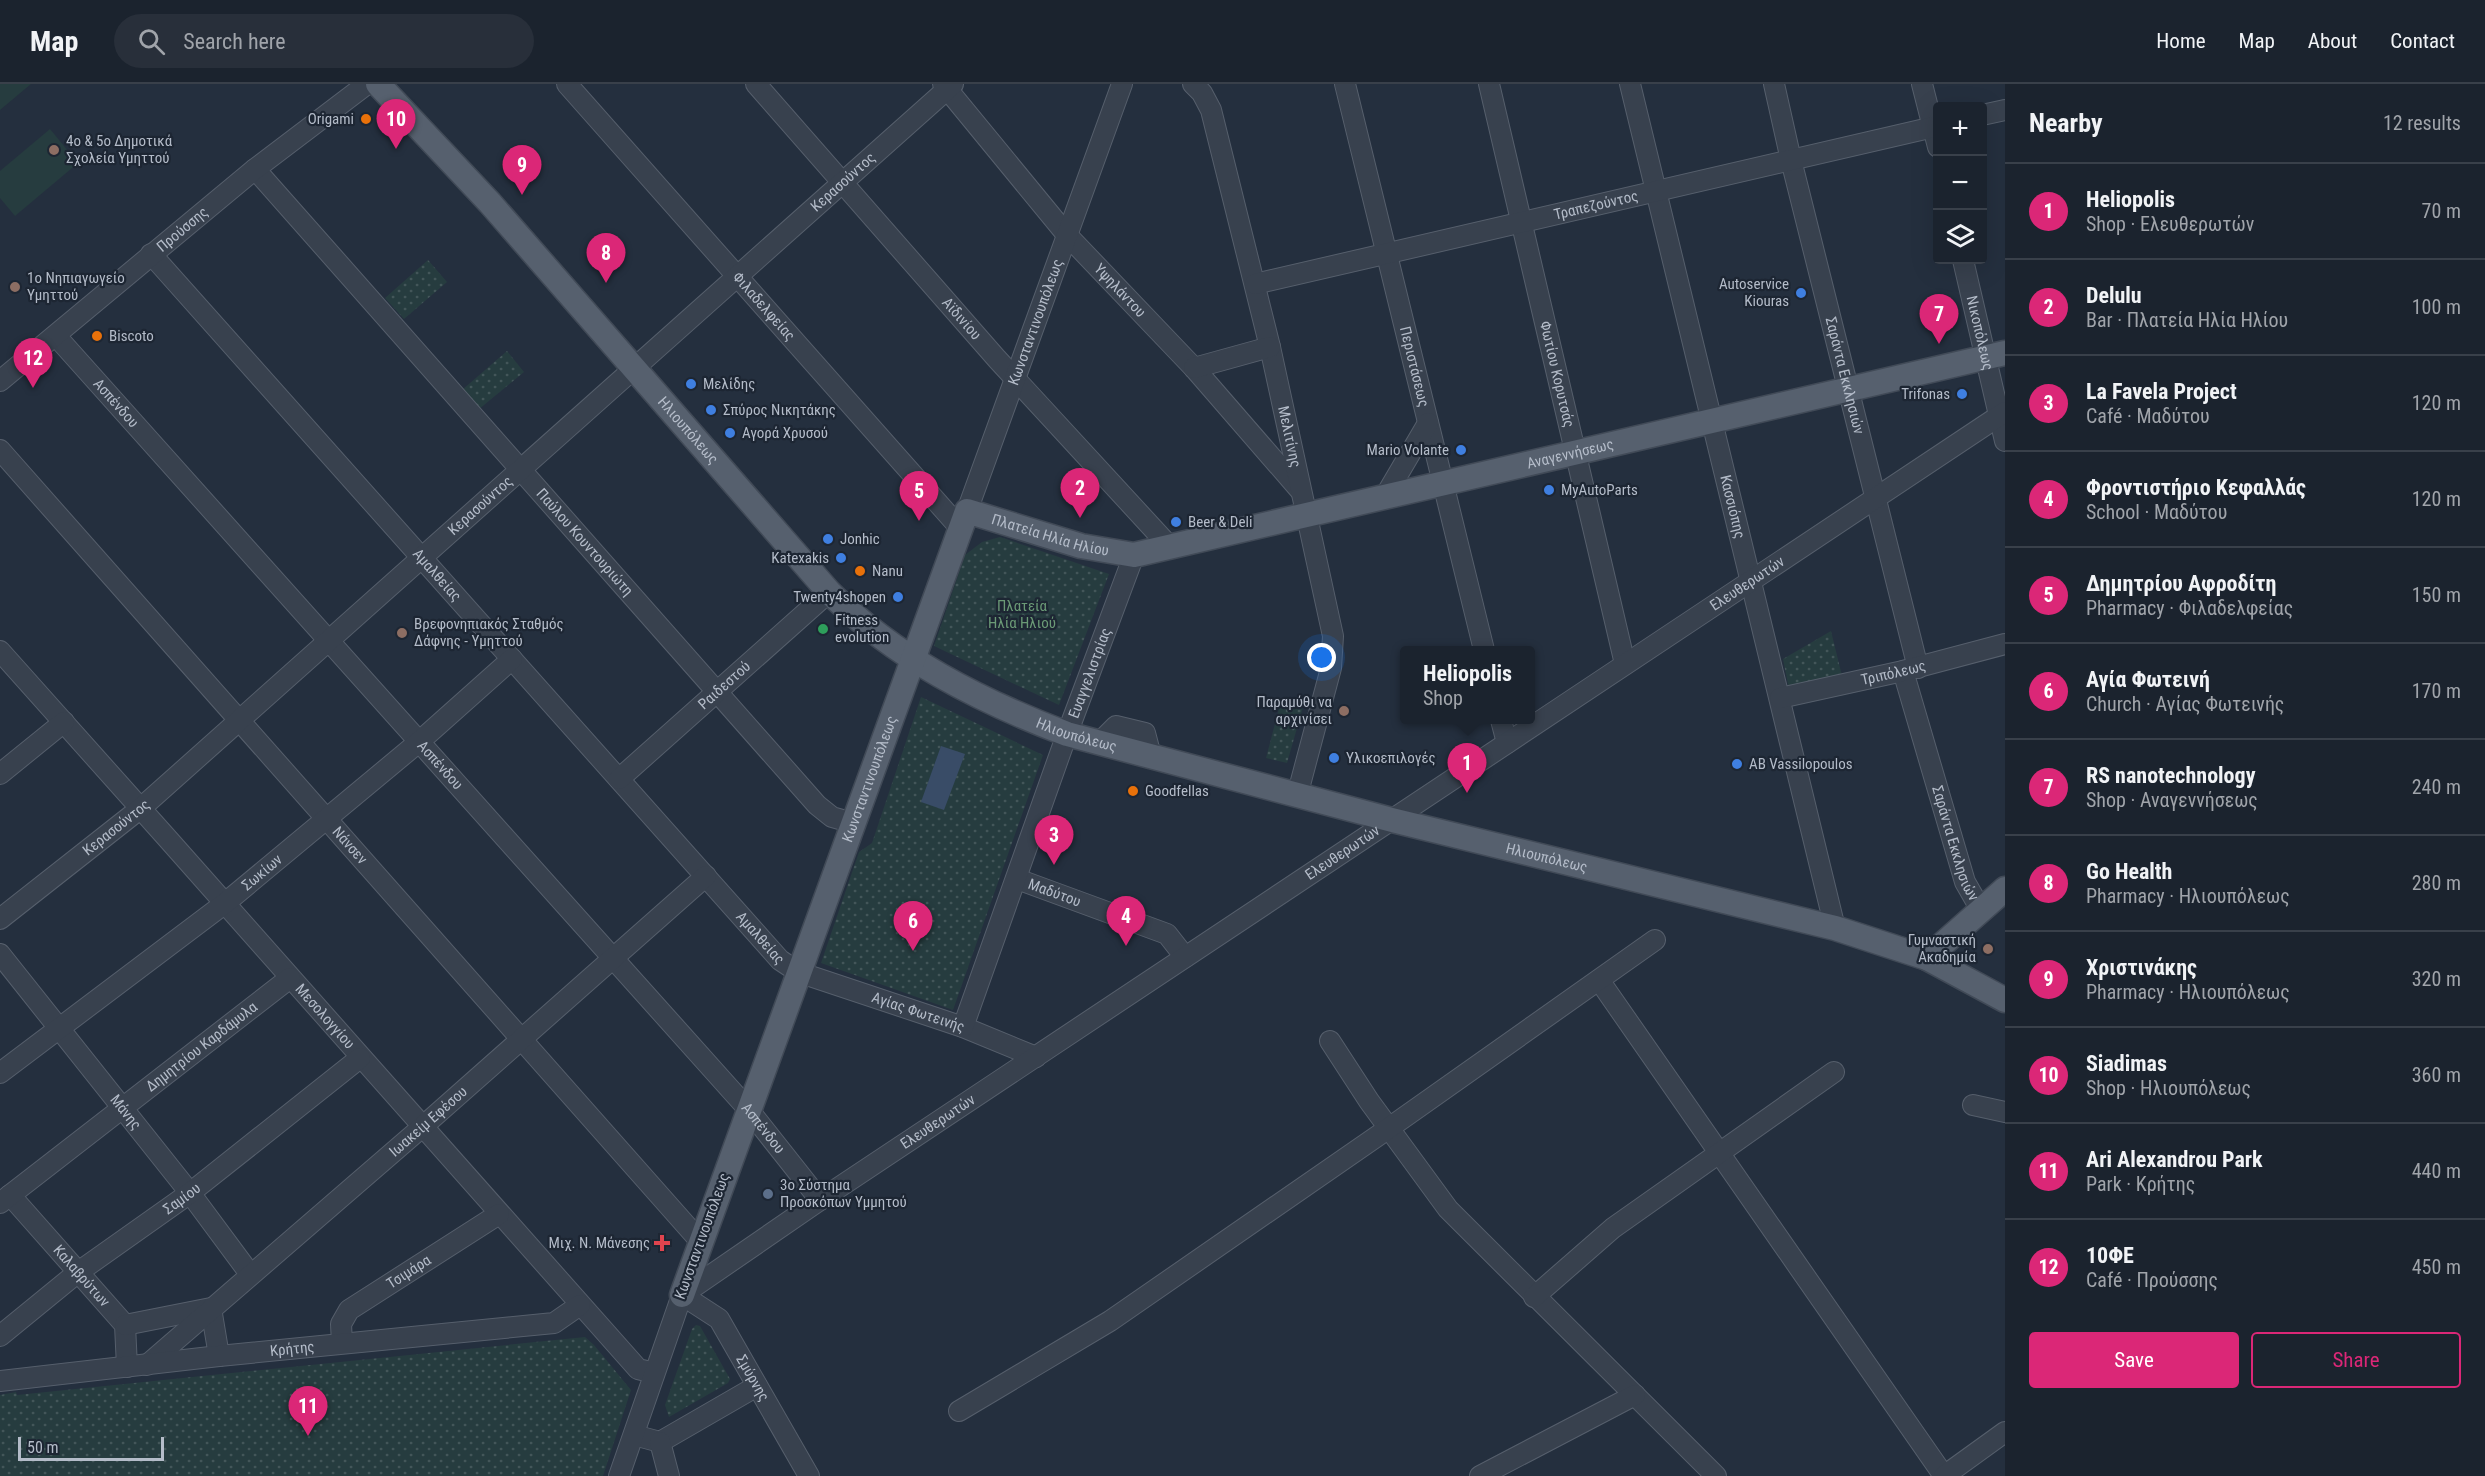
<!DOCTYPE html>
<meta charset="utf-8">
<style>
body{margin:0;font-family:"Roboto Condensed",sans-serif;background:#282f3a;color:#f1f3f6}
.controls{position:absolute;right:18px;top:18px;display:grid;overflow:hidden;border-radius:6px;box-shadow:0 6px 24px #0002}
.controls button{width:54px;height:54px;display:grid;place-items:center;padding:0;border:0;border-bottom:2px solid #39404a;background:#1b232e;color:#f1f3f6;font:30px sans-serif}
.scale{position:absolute;left:18px;bottom:15px;width:146px;box-sizing:border-box;padding-left:6px;border:3px solid #b4bcc9;border-top:0;font-size:16px;line-height:21px;white-space:nowrap;color:#b4bcc9;-webkit-text-stroke:4px #1d2633;paint-order:stroke}
.you{position:absolute;left:1322px;top:574px;width:21px;height:21px;margin:-15px;border:4px solid #fff;border-radius:50%;background:#1a73e8;box-shadow:0 0 0 9px #1a73e833}
.badge{display:grid;place-items:center;width:39px;height:39px;border-radius:50%;background:#db2777;color:#fff;font-size:20px;font-weight:700}
.pin{position:absolute;translate:-50% -50px;filter:drop-shadow(0 2px 3px #0008)}
.pin::after{content:'';position:absolute;top:32px;width:21px;height:18px;background:inherit;clip-path:polygon(0 0,100% 0,50% 100%)}
.popup{position:absolute;left:1400px;top:562px;width:135px;height:78px;box-sizing:border-box;display:grid;place-content:center;border-radius:6px;background:#1b232e;filter:drop-shadow(0 2px 4px #0005);font-size:20px;white-space:nowrap;color:#a0a4aa}
.popup b{font-size:22px;color:#f1f3f6}
.popup::after{content:'';position:absolute;left:50%;top:100%;margin-left:-12px;border:12px solid transparent;border-top-color:#1b232e}
.list{margin:0;padding:0;list-style:none}
h2{display:flex;justify-content:space-between;align-items:center;height:78px;margin:0;padding:0 24px;font-size:26px}
h2 small{font-size:20px;font-weight:400;color:#a0a4aa}
.list li{display:grid;grid-template-columns:39px 1fr auto;gap:18px;align-items:center;box-sizing:border-box;height:96px;padding:0 24px;border-top:2px solid #39404a}
.list b{display:block;font-size:22px;white-space:nowrap}
.list p{margin:0;font-size:20px;white-space:nowrap;color:#a0a4aa}
.list em{font-size:20px;font-style:normal;color:#a0a4aa}
.actions{display:flex;gap:12px;padding:18px 24px}
.actions a{flex:1;padding:14px 0;border:2px solid #db2777;border-radius:6px;text-align:center;font-size:21px;color:#db2777}
.actions .main{background:#db2777;color:#fff}
.icon{flex:none;width:33px;height:33px;fill:none;stroke:currentColor;stroke-width:2;stroke-linecap:round;stroke-linejoin:round}
.map{position:relative;flex:none;width:2005px;height:1392px;overflow:hidden}
header{display:flex;align-items:center;gap:36px;box-sizing:border-box;height:84px;padding:0 30px;background:#1b232e;border-bottom:2px solid #39404a}
header strong{font-size:28px}
nav{display:flex;gap:33px;margin-inline-start:auto;font-size:21px}
.search{width:420px;height:54px;background:#282f3a;display:flex;align-items:center;gap:15px;box-sizing:border-box;padding:0 21px;border-radius:33px;color:#a0a4aa;font-size:22px}
main{display:flex}
aside{flex:1;background:#1b232e}
.map>svg:first-child{display:block}
</style>
<header>
<strong>Map</strong>
<div class="search"><svg class="icon" aria-label="search" viewBox="0 0 24 24"><circle cx="10" cy="10" r="6"/><path d="M15 15l6 6"/></svg>Search here</div>
<nav><a>Home</a><a>Map</a><a>About</a><a>Contact</a></nav>
</header>
<main>
<div class="map">
<svg width="2005" height="1392" viewBox="0 0 2005 1392">
<defs>
<pattern id="park-dots" width="8" height="8" patternUnits="userSpaceOnUse" patternTransform="scale(1.5)"><rect width="8" height="8" fill="#263c3f"/><path d="M2 2h.1M6 6h.1" fill="none" stroke="#435659" stroke-width="1.8" stroke-linecap="round"/></pattern>
</defs>
<rect width="100%" height="100%" fill="#242f3e"/>
<g fill="#263c3f">
<path d="M0 0H31L0 26Z"/>
<path d="M50 45 78 79 15 132 0 114V87Z"/>
</g>
<g fill="url(#park-dots)">
<path d="M428 176 447 198 404 235 385 214Z"/>
<path d="M507 267 524 288 478 326 462 306Z"/>
<path d="M1000 453 1109 490 1059 621 934 562 965 471 982 458Z"/>
<path d="M1831 547 1842 592 1789 605 1783 575Z"/>
<path d="M921 613 1043 671 953 926 821 879 859 768 872 759Z"/>
<path d="M1281 617 1303 623 1287 679 1266 674Z"/>
<path d="M696 1241 700 1242 730 1295 728 1299 669 1333 665 1321 692 1245Z"/>
<path d="M585 1253 594 1261 631 1306 603 1392H0V1311L16 1308 17 1311Z"/>
</g>
<path fill="#394c67" d="M941 662 965 670 944 726 921 718Z"/>
<g fill="none" stroke-linecap="round" stroke-linejoin="round">
<g stroke="#565f6c" stroke-width="22">
<g id="minor">
<path id="s1" d="M567 0 960 444"/>
<path id="s2" d="M756 0 997 275 1171 464"/>
<path id="s3" d="M943 0 1067 151 1194 284 1299 405"/>
<path id="s4" d="M1193 0 1202 9 1211 26 1270 263 1333 552 1331 584 1297 712"/>
<path id="s5" d="M1345 0 1484 566"/>
<path id="s6" d="M1489 0 1625 580"/>
<path id="s7" d="M1630 0 1835 844"/>
<path id="s8" d="M1774 0 1791 76 1918 584"/>
<path d="M1922 0 1938 63"/>
<path d="M1982 31 2005 26"/>
<path id="s9" d="M255 85 817 721 832 733 853 739"/>
<path id="s10" d="M151 170 780 876 798 888 963 943 1036 973"/>
<path id="s11" d="M1963 176 2005 357"/>
<path id="s12" d="M1255 200 1938 42"/>
<path id="s13" d="M56 252 748 1025 820 1116"/>
<path d="M1194 284 1270 263"/>
<path id="s14" d="M0 297 255 85 367 0"/>
<path id="s15" d="M0 366 700 1157"/>
<path d="M1384 414 1428 339"/>
<path id="s16" d="M967 427 1122 0"/>
<path id="s17" d="M0 567C214 805 424 1046 638 1285L654 1289"/>
<path id="s18" d="M1903 587 1965 798 1981 826"/>
<path id="s19" d="M1780 614 1903 587 2005 560"/>
<path d="M1501 636 1507 659"/>
<path d="M1100 658 1116 642 1145 649 1151 672"/>
<path d="M0 690 64 638"/>
<path id="s20" d="M619 695 829 508"/>
<path id="s21" d="M1017 795 1167 850 1185 873"/>
<path id="s22" d="M0 835 141 724 953 0"/>
<path id="s23" d="M0 870 190 1109 250 1190"/>
<path d="M1599 896 1944 1392"/>
<path id="s24" d="M963 943 1067 650 1134 471"/>
<path d="M1330 957 1369 1017 1448 1125 1716 1392"/>
<path id="s25" d="M0 989 224 820 420 657 512 575"/>
<path d="M1973 1021 2005 1028"/>
<path id="s26" d="M10 1111 125 1241 127 1283"/>
<path id="s27" d="M0 1119 290 894"/>
<path id="s28" d="M682 1211 820 1116 2005 328"/>
<path id="s29" d="M682 1211 719 1235 809 1392"/>
<path d="M1534 1213 1613 1144 1834 988"/>
<path d="M125 1241 211 1224 219 1272"/>
<path id="s30" d="M0 1252 77 1189 190 1109 360 974"/>
<path id="s31" d="M342 1259 341 1240 349 1226 499 1130"/>
<path id="s32" d="M147 1281 421 1044 706 792"/>
<path id="s33" d="M0 1297 219 1272 554 1239 580 1221"/>
<path d="M959 1327 1110 1237 1389 1044 1655 856"/>
<path d="M634 1351 660 1358 757 1302"/>
<path d="M660 1358 669 1392"/>
<path d="M619 1392 682 1211"/>
<path d="M1480 1392 1635 1311"/>
<path d="M1944 1392 2005 1348"/>
</g>
</g>
<g stroke="#414a57" stroke-width="27">
<g id="major">
<path id="s34" d="M378 0 490 119 829 508C895 574 980 617 1067 650L1392 736 1835 844 1927 874 2005 916"/>
<path d="M1927 874 2005 805"/>
<path id="s35" d="M682 1211 967 427 1081 462 1134 471 2005 269"/>
</g>
</g>
<use href="#minor" stroke="#38414e" stroke-width="20"/>
<use href="#major" stroke="#56606e" stroke-width="24"/>
</g>
<g fill="#e8710a" stroke="#1d2633" stroke-width="2">
<circle cx="366" cy="35" r="6"/>
<circle cx="97" cy="252" r="6"/>
<circle cx="860" cy="487" r="6"/>
<circle cx="1133" cy="707" r="6"/>
</g>
<g fill="#8d6e63" stroke="#1d2633" stroke-width="2">
<circle cx="54" cy="66" r="6"/>
<circle cx="15" cy="203" r="6"/>
<circle cx="402" cy="549" r="6"/>
<circle cx="1344" cy="627" r="6"/>
<circle cx="1988" cy="865" r="6"/>
</g>
<g fill="#3f7fe0" stroke="#1d2633" stroke-width="2">
<circle cx="1801" cy="209" r="6"/>
<circle cx="691" cy="300" r="6"/>
<circle cx="1962" cy="310" r="6"/>
<circle cx="711" cy="326" r="6"/>
<circle cx="730" cy="349" r="6"/>
<circle cx="1461" cy="366" r="6"/>
<circle cx="1549" cy="406" r="6"/>
<circle cx="1176" cy="438" r="6"/>
<circle cx="828" cy="455" r="6"/>
<circle cx="841" cy="474" r="6"/>
<circle cx="898" cy="513" r="6"/>
<circle cx="1334" cy="674" r="6"/>
<circle cx="1737" cy="680" r="6"/>
</g>
<circle fill="#2e9e5b" stroke="#1d2633" stroke-width="2" cx="823" cy="545" r="6"/>
<circle fill="#5c6f8a" stroke="#1d2633" stroke-width="2" cx="768" cy="1110" r="6"/>
<path fill="#e0444e" stroke="#1d2633" stroke-width="2" d="M659 1150h6v6h6v6h-6v6h-6v-6h-6v-6h6z"/>
<g text-anchor="middle" dominant-baseline="central" stroke-width="4.5" stroke-linejoin="round" paint-order="stroke">
<g font-size="15" fill="#b4bcc9" stroke="#1d2633" text-anchor="start">
<text x="354" y="35" text-anchor="end">Origami</text>
<text x="66" y="57">4ο &amp; 5ο Δημοτικά<tspan x="66" dy="17">Σχολεία Υμηττού</tspan></text>
<text x="27" y="194">1ο Νηπιαγωγείο<tspan x="27" dy="17">Υμηττού</tspan></text>
<text x="1789" y="200" text-anchor="end">Autoservice<tspan x="1789" dy="17">Kiouras</tspan></text>
<text x="109" y="252">Biscoto</text>
<text x="703" y="300">Μελίδης</text>
<text x="1950" y="310" text-anchor="end">Trifonas</text>
<text x="723" y="326">Σπύρος Νικητάκης</text>
<text x="742" y="349">Αγορά Χρυσού</text>
<text x="1449" y="366" text-anchor="end">Mario Volante</text>
<text x="1561" y="406">MyAutoParts</text>
<text x="1188" y="438">Beer &amp; Deli</text>
<text x="840" y="455">Jonhic</text>
<text x="829" y="474" text-anchor="end">Katexakis</text>
<text x="872" y="487">Nanu</text>
<text x="886" y="513" text-anchor="end">Twenty4shopen</text>
<text x="835" y="536">Fitness<tspan x="835" dy="17">evolution</tspan></text>
<text x="414" y="540">Βρεφονηπιακός Σταθμός<tspan x="414" dy="17">Δάφνης - Υμηττού</tspan></text>
<text x="1332" y="618" text-anchor="end">Παραμύθι να<tspan x="1332" dy="17">αρχινίσει</tspan></text>
<text x="1346" y="674">Υλικοεπιλογές</text>
<text x="1749" y="680">AB Vassilopoulos</text>
<text x="1145" y="707">Goodfellas</text>
<text x="1976" y="856" text-anchor="end">Γυμναστική<tspan x="1976" dy="17">Ακαδημία</tspan></text>
<text x="780" y="1101">3o Σύστημα<tspan x="780" dy="17">Προσκόπων Υμμητού</tspan></text>
<text x="650" y="1159" text-anchor="end">Μιχ. Ν. Μάνεσης</text>
</g>
<g font-size="15" fill="#b4bcc9" stroke="#1d2633">
<text stroke="none"><textPath href="#s22" startOffset="1120">Κερασούντος</textPath></text>
<text stroke="none"><textPath href="#s12" startOffset="350">Τραπεζούντος</textPath></text>
<text stroke="none"><textPath href="#s14" startOffset="237">Προύσσης</textPath></text>
<text stroke="none"><textPath href="#s3" startOffset="272">Υψηλάντου</textPath></text>
<text stroke="none"><textPath href="#s1" startOffset="297">Φιλαδελφείας</textPath></text>
<text stroke="none"><textPath href="#s2" startOffset="312">Αϊδινίου</textPath></text>
<text stroke="none"><textPath href="#s16" startOffset="201">Κωνσταντινουπόλεως</textPath></text>
<text stroke="none"><textPath href="#s11" startOffset="75">Νικοπόλεως</textPath></text>
<text stroke="none"><textPath href="#s5" startOffset="291">Περιστάσεως</textPath></text>
<text stroke="none"><textPath href="#s6" startOffset="298">Φωτίου Κορυτσάς</textPath></text>
<text stroke="none"><textPath href="#s8" startOffset="300">Σαράντα Εκκλησιών</textPath></text>
<text stroke="none"><textPath href="#s13" startOffset="90">Ασπένδου</textPath></text>
<text stroke="none"><textPath href="#s34" startOffset="465">Ηλιουπόλεως</textPath></text>
<text stroke="none"><textPath href="#s4" startOffset="368">Μελιτίνης</textPath></text>
<text stroke="none"><textPath href="#s35" startOffset="1455">Αναγεννήσεως</textPath></text>
<text stroke="none"><textPath href="#s22" startOffset="634">Κερασούντος</textPath></text>
<text stroke="none"><textPath href="#s7" startOffset="435">Κασσιόπης</textPath></text>
<text stroke="none"><textPath href="#s35" startOffset="921">Πλατεία Ηλία Ηλίου</textPath></text>
<text stroke="none"><textPath href="#s9" startOffset="498">Παύλου Κουντουριώτη</textPath></text>
<text stroke="none"><textPath href="#s10" startOffset="430">Αμαλθείας</textPath></text>
<text stroke="none"><textPath href="#s28" startOffset="1281">Ελευθερωτών</textPath></text>
<text stroke="none"><textPath href="#s24" startOffset="376">Ευαγγελιστρίας</textPath></text>
<text stroke="none"><textPath href="#s19" startOffset="116">Τριπόλεως</textPath></text>
<text stroke="none"><textPath href="#s20" startOffset="141">Ραιδεστού</textPath></text>
<text stroke="none"><textPath href="#s34" startOffset="968">Ηλιουπόλεως</textPath></text>
<text stroke="none"><textPath href="#s13" startOffset="576">Ασπένδου</textPath></text>
<text stroke="none"><textPath href="#s35" startOffset="549">Κωνσταντινουπόλεως</textPath></text>
<text stroke="none"><textPath href="#s22" startOffset="148">Κερασούντος</textPath></text>
<text stroke="none"><textPath href="#s18" startOffset="180">Σαράντα Εκκλησιών</textPath></text>
<text stroke="none"><textPath href="#s15" startOffset="528">Νάνσεν</textPath></text>
<text stroke="none"><textPath href="#s28" startOffset="795">Ελευθερωτών</textPath></text>
<text stroke="none"><textPath href="#s34" startOffset="1454">Ηλιουπόλεως</textPath></text>
<text stroke="none"><textPath href="#s25" startOffset="330">Σωκίων</textPath></text>
<text stroke="none"><textPath href="#s21" startOffset="40">Μαδύτου</textPath></text>
<text stroke="none"><textPath href="#s10" startOffset="916">Αμαλθείας</textPath></text>
<text stroke="none"><textPath href="#s10" startOffset="1094">Αγίας Φωτεινής</textPath></text>
<text stroke="none"><textPath href="#s17" startOffset="489">Μεσολογγίου</textPath></text>
<text stroke="none"><textPath href="#s27" startOffset="255">Δημητρίου Καρδάμυλα</textPath></text>
<text stroke="none"><textPath href="#s23" startOffset="202">Μάνης</textPath></text>
<text stroke="none"><textPath href="#s32" startOffset="372">Ιωακείμ Εφέσου</textPath></text>
<text stroke="none"><textPath href="#s28" startOffset="309">Ελευθερωτών</textPath></text>
<text stroke="none"><textPath href="#s13" startOffset="1062">Ασπένδου</textPath></text>
<text stroke="none"><textPath href="#s30" startOffset="228">Σαμίου</textPath></text>
<text transform="translate(702 1152) rotate(-70)">Κωνσταντινουπόλεως</text>
<text stroke="none"><textPath href="#s31" startOffset="106">Τσιμάρα</textPath></text>
<text stroke="none"><textPath href="#s26" startOffset="108">Καλαβρύτων</textPath></text>
<text stroke="none"><textPath href="#s33" startOffset="294">Κρήτης</textPath></text>
<text stroke="none"><textPath href="#s29" startOffset="112">Σμύρνης</textPath></text>
</g>
<g font-size="15" fill="#6b9a76" stroke="#1d2633">
<text x="1022" y="522">Πλατεία<tspan x="1022" dy="17">Ηλία Ηλιού</tspan></text>
</g>
</g>
</svg>
<div class="controls">
<button>+</button>
<button>−</button>
<button><svg class="icon" aria-label="layers" viewBox="0 0 24 24"><path d="M12 4l9 5-9 5-9-5zM3 14l9 5 9-5"/></svg></button>
</div>
<div class="scale">50 m</div>
<div class="you"></div>
<div class="pin badge" style="left:1467px;top:709px">1</div>
<div class="popup"><b>Heliopolis</b>Shop</div>
<div class="pin badge" style="left:1080px;top:434px">2</div>
<div class="pin badge" style="left:1054px;top:781px">3</div>
<div class="pin badge" style="left:1126px;top:862px">4</div>
<div class="pin badge" style="left:919px;top:437px">5</div>
<div class="pin badge" style="left:913px;top:867px">6</div>
<div class="pin badge" style="left:1939px;top:260px">7</div>
<div class="pin badge" style="left:606px;top:199px">8</div>
<div class="pin badge" style="left:522px;top:111px">9</div>
<div class="pin badge" style="left:396px;top:65px">10</div>
<div class="pin badge" style="left:308px;top:1352px">11</div>
<div class="pin badge" style="left:33px;top:304px">12</div>
</div>
<aside>
<h2>Nearby<small>12 results</small></h2>
<ul class="list">
<li><span class="badge">1</span><div><b>Heliopolis</b><p>Shop · Ελευθερωτών</p></div><em>70 m</em></li>
<li><span class="badge">2</span><div><b>Delulu</b><p>Bar · Πλατεία Ηλία Ηλίου</p></div><em>100 m</em></li>
<li><span class="badge">3</span><div><b>La Favela Project</b><p>Café · Μαδύτου</p></div><em>120 m</em></li>
<li><span class="badge">4</span><div><b>Φροντιστήριο Κεφαλλάς</b><p>School · Μαδύτου</p></div><em>120 m</em></li>
<li><span class="badge">5</span><div><b>Δημητρίου Αφροδίτη</b><p>Pharmacy · Φιλαδελφείας</p></div><em>150 m</em></li>
<li><span class="badge">6</span><div><b>Αγία Φωτεινή</b><p>Church · Αγίας Φωτεινής</p></div><em>170 m</em></li>
<li><span class="badge">7</span><div><b>RS nanotechnology</b><p>Shop · Αναγεννήσεως</p></div><em>240 m</em></li>
<li><span class="badge">8</span><div><b>Go Health</b><p>Pharmacy · Ηλιουπόλεως</p></div><em>280 m</em></li>
<li><span class="badge">9</span><div><b>Χριστινάκης</b><p>Pharmacy · Ηλιουπόλεως</p></div><em>320 m</em></li>
<li><span class="badge">10</span><div><b>Siadimas</b><p>Shop · Ηλιουπόλεως</p></div><em>360 m</em></li>
<li><span class="badge">11</span><div><b>Ari Alexandrou Park</b><p>Park · Κρήτης</p></div><em>440 m</em></li>
<li><span class="badge">12</span><div><b>10ΦΕ</b><p>Café · Προύσσης</p></div><em>450 m</em></li>
</ul>
<div class="actions"><a class="main">Save</a><a>Share</a></div>
</aside>
</main>
